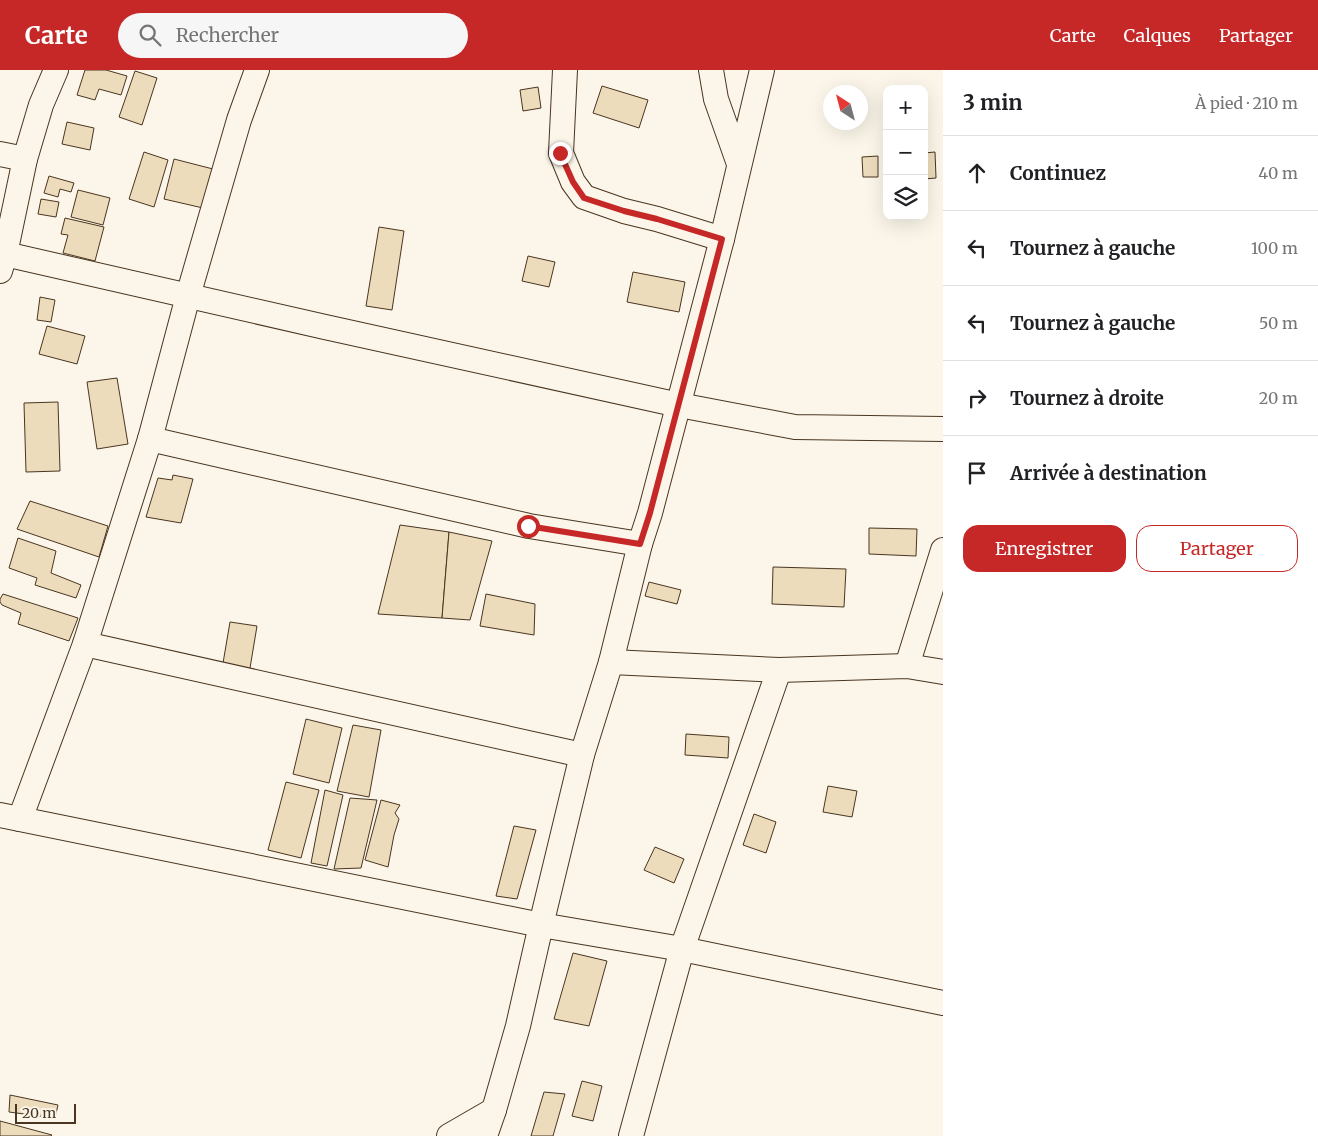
<!DOCTYPE html>
<html lang="fr">
<meta charset="utf-8">
<style>
body{margin:0;font-family:Merriweather,serif;background:#f6f6f6;color:#202124}
.controls{position:absolute;right:15px;top:15px;display:grid;overflow:hidden;border-radius:10px;box-shadow:0 5px 20px #0002}
.controls button{width:45px;height:45px;display:grid;place-items:center;padding:0;border:0;border-bottom:1px solid #e0e0e0;background:#fff;color:#202124;font:25px sans-serif}
.compass{position:absolute;left:823px;top:15px;width:45px;height:45px;border-radius:50%;background:#fff;box-shadow:0 5px 20px #0002;rotate:324deg}
.scale{position:absolute;left:15px;bottom:12px;width:61px;box-sizing:border-box;padding-left:5px;border:2px solid #4a3520;border-top:0;font-size:14px;line-height:18px;white-space:nowrap;color:#4a3520;-webkit-text-stroke:4px #fbf6e9;paint-order:stroke}
.stop{position:absolute;width:15px;height:15px;margin:-11px;border:4px solid #c62828;border-radius:50%;background:#fff}
.stop.end{background:#c62828;border-color:#fff;box-shadow:0 1px 5px #0008}
.list{margin:0;padding:0;list-style:none}
h2{display:flex;justify-content:space-between;align-items:center;height:65px;margin:0;padding:0 20px;font-size:21px}
h2 small{font-size:16px;font-weight:400;color:#757577}
.list li{display:grid;grid-template-columns:32px 1fr auto;gap:15px;align-items:center;box-sizing:border-box;height:75px;padding:0 20px;border-top:1px solid #e0e0e0}
.list b{display:block;font-size:19px;white-space:nowrap}
.list em{font-size:16px;font-style:normal;color:#757577}
.actions{display:flex;gap:10px;padding:15px 20px}
.actions a{flex:1;padding:11px 0;border:1px solid #c62828;border-radius:15px;text-align:center;font-size:18px;color:#c62828}
.actions .main{background:#c62828;color:#fff}
.icon{flex:none;width:28px;height:28px;fill:none;stroke:currentColor;stroke-width:2;stroke-linecap:round;stroke-linejoin:round}
.map{position:relative;flex:none;width:943px;height:1066px;overflow:hidden}
header{display:flex;align-items:center;gap:30px;box-sizing:border-box;height:70px;padding:0 25px;background:#c62828;color:#fff}
header strong{font-size:24px}
nav{display:flex;gap:28px;margin-inline-start:auto;font-size:18px}
.search{width:350px;height:45px;background:#f6f6f6;display:flex;align-items:center;gap:12px;box-sizing:border-box;padding:0 18px;border-radius:28px;color:#757577;font-size:19px}
main{display:flex}
aside{flex:1;background:#fff}
.map>svg:first-child{display:block}
</style>
<header>
<strong>Carte</strong>
<div class="search"><svg class="icon" aria-label="search" viewBox="0 0 24 24"><circle cx="10" cy="10" r="6"/><path d="M15 15l6 6"/></svg>Rechercher</div>
<nav><a>Carte</a><a>Calques</a><a>Partager</a></nav>
</header>
<main>
<div class="map">
<svg width="943" height="1066" viewBox="0 0 943 1066">
<rect width="100%" height="100%" fill="#fbf6e9"/>
<g fill="#ecdcbc" stroke="#4a3520">
<path d="M85 0H106L127 6 121 25 99 19 95 30 77 25Z"/>
<path d="M135 1 157 8 142 55 119 47Z"/>
<path d="M602 16 648 30 639 58 593 43Z"/>
<path d="M538 17 541 38 523 41 520 20Z"/>
<path d="M67 52 94 58 90 80 62 74Z"/>
<path d="M144 82 168 90 154 137 129 129Z"/>
<path d="M935 82 936 108 924 109V83Z"/>
<path d="M878 86V107H863L862 87Z"/>
<path d="M174 89 213 99 203 138 164 129Z"/>
<path d="M49 106 74 113 71 122 60 119 58 127 44 123Z"/>
<path d="M78 120 110 128 103 155 71 147Z"/>
<path d="M41 129 59 132 56 147 38 144Z"/>
<path d="M65 148 104 157 95 191 63 183 68 165 61 164Z"/>
<path d="M379 157 404 161 392 240 366 236Z"/>
<path d="M528 186 555 192 549 217 522 211Z"/>
<path d="M633 202 685 212 679 242 627 232Z"/>
<path d="M40 227 55 230 51 252 37 250Z"/>
<path d="M47 256 85 266 77 294 39 284Z"/>
<path d="M117 308 128 374 97 379 87 312Z"/>
<path d="M58 332 60 401 26 402 24 333Z"/>
<path d="M173 405 193 409 181 453 146 447 158 408 172 410Z"/>
<path d="M30 431 108 456 99 487 17 459Z"/>
<path d="M400 455 449 462 442 548 378 544Z"/>
<path d="M869 458 917 459 916 486 869 484Z"/>
<path d="M449 462 492 471 470 550 442 548Z"/>
<path d="M18 468 56 481 51 503 81 515 76 528 35 515 37 508 9 498Z"/>
<path d="M773 497 846 499 844 537 772 534Z"/>
<path d="M649 512 681 520 677 534 645 526Z"/>
<path d="M3 524 78 548 69 571 18 554 21 543 2 535 0 532V529Z"/>
<path d="M486 524 535 534 534 565 480 556Z"/>
<path d="M230 552 257 556 249 604 222 599Z"/>
<path d="M306 649 342 658 329 713 293 704Z"/>
<path d="M353 655 381 660 369 727 337 721Z"/>
<path d="M686 664 729 667 728 688 685 685Z"/>
<path d="M286 712 319 720 301 788 268 780Z"/>
<path d="M828 716 857 721 852 747 823 742Z"/>
<path d="M325 720 343 725 327 796 311 793Z"/>
<path d="M350 728 377 730 361 798 334 799Z"/>
<path d="M381 730 400 735 395 743 399 749 394 765 388 797 365 790Z"/>
<path d="M754 744 776 752 766 783 743 775Z"/>
<path d="M514 756 536 760 517 829 496 826Z"/>
<path d="M655 777 684 789 674 813 644 800Z"/>
<path d="M573 883 607 891 589 956 554 949Z"/>
<path d="M582 1011 602 1016 593 1051 572 1046Z"/>
<path d="M544 1022 565 1024 553 1066H531Z"/>
<path d="M10 1025 58 1035 55 1048 9 1042Z"/>
<path d="M0 1051 52 1065 51 1066H0Z"/>
</g>
<g fill="none" stroke-linecap="round" stroke-linejoin="round">
<g stroke="#4a3520" stroke-width="26">
<g id="minor">
<path d="M565 0 561 83 573 112 584 127 624 141 657 149 722 169"/>
<path d="M711 0 716 29 739 94"/>
<path d="M0 84 25 89"/>
<path d="M5 184 325 257 679 335 795 357 943 359"/>
<path d="M0 201 5 184 25 89 41 35 56 0"/>
<path d="M150 369 529 456 640 474"/>
<path d="M85 574 582 685"/>
<path d="M611 592 779 600 907 596 943 602"/>
<path d="M907 596 943 480"/>
<path d="M0 745 541 855 682 879 943 933"/>
<path d="M20 749 85 574 150 369 188 226 239 50 257 0"/>
<path d="M449 1066 494 1040"/>
<path d="M485 1066 494 1040 518 956 541 855 582 685 611 592 640 474 650 443 722 169 762 0"/>
<path d="M631 1066 682 879 779 600"/>
</g>
</g>
<use href="#minor" stroke="#fbf6e9" stroke-width="24"/>
</g>
<g fill="none" stroke-linecap="round" stroke-linejoin="round">
<path stroke="#c62828" stroke-width="6" d="M528 456 640 474 650 443 722 169 657 149 624 141 584 128 573 112 560 83"/>
</g>
</svg>
<div class="controls">
<button>+</button>
<button>−</button>
<button><svg class="icon" aria-label="layers" viewBox="0 0 24 24"><path d="M12 4l9 5-9 5-9-5zM3 14l9 5 9-5"/></svg></button>
</div>
<svg class="compass" viewBox="-18 -18 36 36"><path d="M0-13l5 13h-10z" fill="#e53935"/><path d="M0 13l5-13h-10z" fill="#757577"/></svg>
<div class="scale">20 m</div>
<div class="stop" style="left:528px;top:456px"></div>
<div class="stop end" style="left:560px;top:83px"></div>
</div>
<aside>
<h2>3 min<small>À pied · 210 m</small></h2>
<ul class="list">
<li><svg class="icon" aria-label="ahead" viewBox="0 0 24 24"><path d="M12 20V5M6 11l6-6 6 6"/></svg><div><b>Continuez</b></div><em>40 m</em></li>
<li><svg class="icon" aria-label="left" viewBox="0 0 24 24"><path d="M17 20v-9H6M10 6l-5 5 5 5"/></svg><div><b>Tournez à gauche</b></div><em>100 m</em></li>
<li><svg class="icon" aria-label="left" viewBox="0 0 24 24"><path d="M17 20v-9H6M10 6l-5 5 5 5"/></svg><div><b>Tournez à gauche</b></div><em>50 m</em></li>
<li><svg class="icon" aria-label="right" viewBox="0 0 24 24"><path d="M7 20v-9h11M14 6l5 5-5 5"/></svg><div><b>Tournez à droite</b></div><em>20 m</em></li>
<li><svg class="icon" aria-label="arrive" viewBox="0 0 24 24"><path d="M6 21V4h12l-3 4 3 4H6"/></svg><div><b>Arrivée à destination</b></div></li>
</ul>
<div class="actions"><a class="main">Enregistrer</a><a>Partager</a></div>
</aside>
</main>
